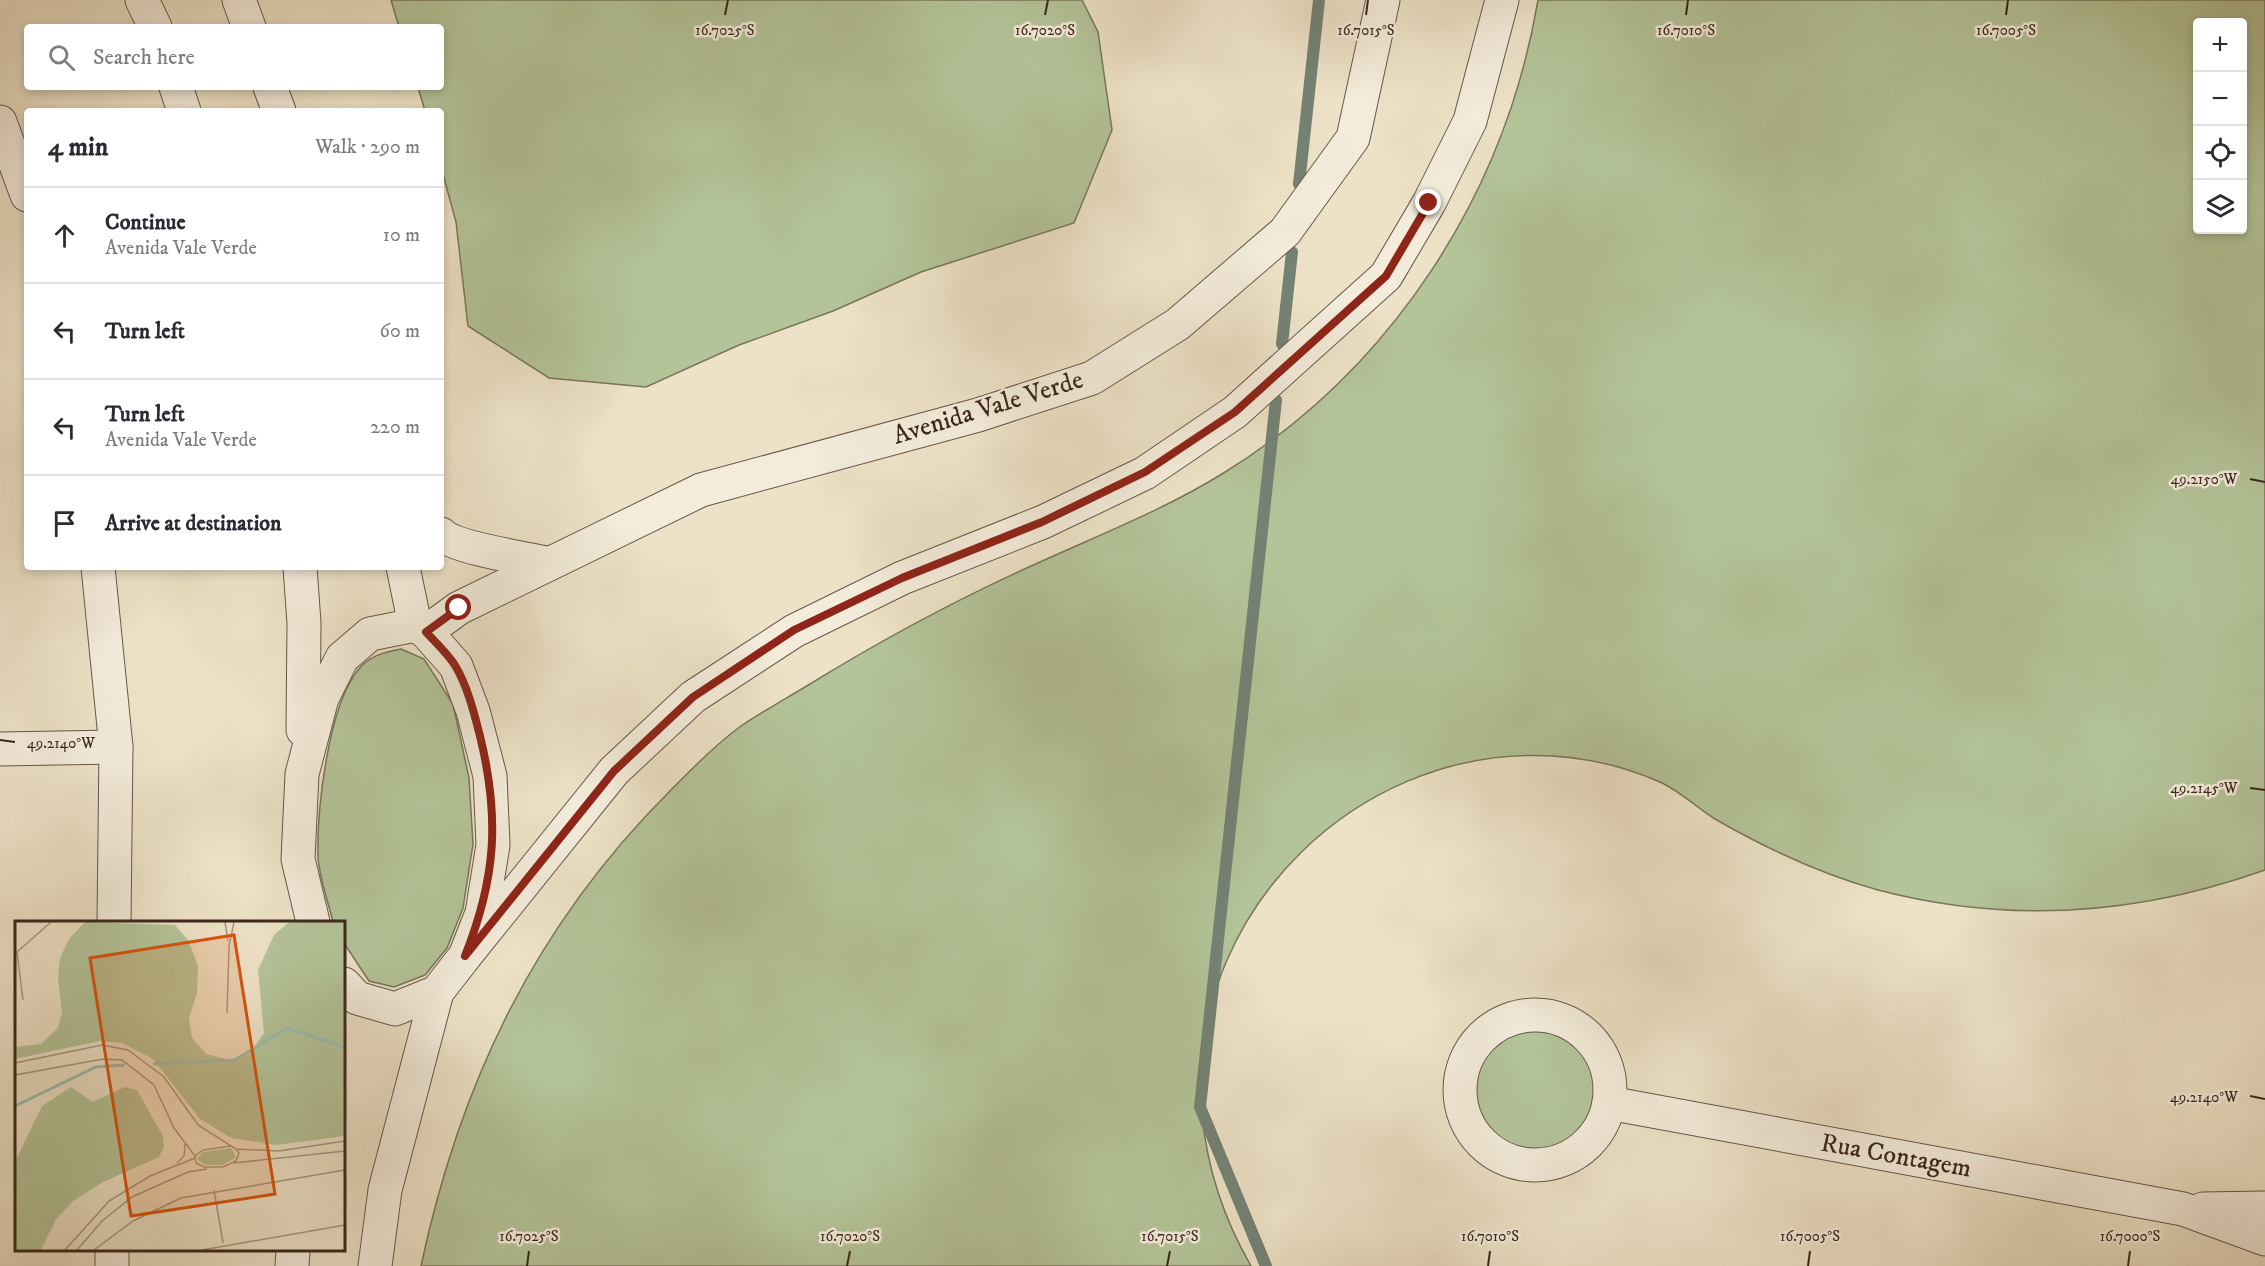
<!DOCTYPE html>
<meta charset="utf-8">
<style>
body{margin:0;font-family:"IM FELL DW Pica",serif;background:#f7f7f7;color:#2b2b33}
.controls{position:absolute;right:18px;top:18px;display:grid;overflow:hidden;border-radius:6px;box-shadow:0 3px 9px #0003}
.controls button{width:54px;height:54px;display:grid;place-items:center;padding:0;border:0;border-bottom:2px solid #e1e1e2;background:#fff;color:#2b2b33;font:30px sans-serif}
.stop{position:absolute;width:18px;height:18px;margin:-14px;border:4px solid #8f2418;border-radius:50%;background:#fff}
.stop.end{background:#8f2418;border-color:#fff;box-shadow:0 2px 6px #0008}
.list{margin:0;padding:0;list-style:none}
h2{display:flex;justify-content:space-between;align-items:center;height:78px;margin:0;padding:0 24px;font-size:26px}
h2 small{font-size:20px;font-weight:400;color:#7c7c81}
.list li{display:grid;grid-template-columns:39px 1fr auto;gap:18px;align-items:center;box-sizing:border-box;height:96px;padding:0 24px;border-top:2px solid #e1e1e2}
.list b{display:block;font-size:22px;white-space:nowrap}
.list p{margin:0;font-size:20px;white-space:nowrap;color:#7c7c81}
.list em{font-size:20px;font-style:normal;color:#7c7c81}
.icon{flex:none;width:33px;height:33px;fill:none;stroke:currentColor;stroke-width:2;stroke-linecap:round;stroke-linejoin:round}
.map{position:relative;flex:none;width:2265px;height:1266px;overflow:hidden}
.search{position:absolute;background:#fff;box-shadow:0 3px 9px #0003;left:24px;top:24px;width:420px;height:66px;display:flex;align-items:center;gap:15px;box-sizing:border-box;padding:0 21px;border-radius:6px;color:#7c7c81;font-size:22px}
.panel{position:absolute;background:#fff;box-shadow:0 3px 9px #0003;left:24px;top:108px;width:420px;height:462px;border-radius:6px}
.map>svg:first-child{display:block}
</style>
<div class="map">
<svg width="2265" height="1266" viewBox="0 0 2265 1266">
<rect width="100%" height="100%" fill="#ede2c7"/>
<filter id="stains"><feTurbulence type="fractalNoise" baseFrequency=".00333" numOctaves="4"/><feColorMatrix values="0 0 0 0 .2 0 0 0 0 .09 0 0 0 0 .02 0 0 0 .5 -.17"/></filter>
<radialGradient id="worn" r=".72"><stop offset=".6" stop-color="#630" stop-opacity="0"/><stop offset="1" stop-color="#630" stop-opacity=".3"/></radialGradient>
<g fill="#b4c499" stroke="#78765b" stroke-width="1.5" fill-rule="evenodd">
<path d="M391 0H1082L1098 32 1112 130 1074 223 921 272 833 311 739 345 646 387 549 378 468 326 456 222 441 167V111H425L418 87H441V27H399Z"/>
<path d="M1538 0H2265V870C2139 915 2008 924 1878 890 1821 874 1767 849 1715 819 1697 808 1680 791 1660 782 1491 708 1299 795 1227 960 1183 1061 1197 1172 1251 1266H421C460 1083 535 926 669 792 692 769 715 745 741 726 763 711 787 698 810 684 880 641 954 601 1029 567 1094 537 1162 511 1222 474 1391 370 1505 195 1538 0ZM2242 22V230H2198V22Z"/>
<path d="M401 649 424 659 453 704 469 778 473 844 463 908 447 948 425 975 394 987 369 981 344 943V922H333C328 901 319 877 318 856 317 809 328 707 358 670 369 656 384 652 401 649Z"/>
<circle cx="1535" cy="1089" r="61"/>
</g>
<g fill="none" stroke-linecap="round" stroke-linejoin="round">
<g stroke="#748275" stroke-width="12">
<path d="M1299 184 1319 0"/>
<path d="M1282 344 1292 252"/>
<path d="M1266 1266 1200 1107 1276 400"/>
</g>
<g stroke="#685648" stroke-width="35">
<g id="minor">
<path d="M142 0 155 27"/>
<path d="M239 0 249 27"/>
<path d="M176 87 184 111"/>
<path d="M270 87 279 111"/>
<path d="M0 122 27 195"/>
<path d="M441 534C455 548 524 558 546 563"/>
<path d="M98 567 116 747 114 922"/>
<path d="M300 567 304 623 303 730"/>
<path d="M403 567 415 625"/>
<path d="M426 632 459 608 701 490 978 415 1092 378 1178 324 1285 232 1353 138 1383 0"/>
<path d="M0 749 116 747"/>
<path d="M313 922 298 859 302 774 322 698 342 658 370 634 415 625 426 632 456 666 473 711 490 776 493 845 482 913 465 956 437 992 395 1009 357 998 344 984"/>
<path d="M465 956 614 771 693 697 794 631 902 578 1043 522 1145 473 1235 412 1386 276 1429 203 1470 121 1502 0"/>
<circle cx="1535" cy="1090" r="75"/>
<path d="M1609 1103 2183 1209 2265 1239"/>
<path d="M2203 1209 2265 1208"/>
<path d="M112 1266V1250"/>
<path d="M292 1266 293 1250"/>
<path d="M375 1266 385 1190 437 992"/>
</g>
</g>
<use href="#minor" stroke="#f3ecdb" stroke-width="33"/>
</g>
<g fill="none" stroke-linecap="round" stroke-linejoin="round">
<path stroke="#8f2418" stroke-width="8" d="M459 608 426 632C436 643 449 655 456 667 468 688 474 713 480 736 500 818 496 878 465 956L614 771 693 697 794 630 902 578 1042 522 1145 472 1235 412 1386 276 1429 203"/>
</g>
<path fill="none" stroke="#3b271d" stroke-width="2" d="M725 15 728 0M1045 15 1048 0M1366 15 1368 0M1686 15 1688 0M2006 15 2008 0M2250 479 2265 482M0 740 15 742M2250 788 2265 790M2250 1096 2265 1099M527 1266 529 1251M847 1266 850 1251M1167 1266 1170 1251M1488 1266 1490 1251M1808 1266 1810 1251M2128 1266 2130 1251"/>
<g text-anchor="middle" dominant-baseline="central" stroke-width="5" stroke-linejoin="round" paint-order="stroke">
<g font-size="26" fill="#3b271d" stroke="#f3ecdb">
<text transform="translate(988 408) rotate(-17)">Avenida Vale Verde</text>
<text transform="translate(1896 1156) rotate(10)">Rua Contagem</text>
</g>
</g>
<g transform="translate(15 921)">
<rect width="330" height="330" fill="#ede2c7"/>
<path d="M70 1 160 4 173 19 183 45 182 72 174 97 177 117 191 133 215 139 234 133 249 112 243 49 259 14 274 1H330V215L261 224 216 217 185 198 138 138 107 122 85 120 0 138V126L26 123 43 107 47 92 43 57 45 37 54 18ZM56 166 78 181 110 166 122 169 148 215 149 226 144 236 88 261 58 280 41 298 26 329H0V241L27 185ZM216 227 221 236 208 244H190L182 238 188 231Z" fill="#b4c499"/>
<path fill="none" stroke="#9abfb0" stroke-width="3" d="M138 143 220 139 272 107 330 126M0 185 81 146 110 144"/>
<path fill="none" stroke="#a69783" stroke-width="1.5" d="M210 1 213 20M2 31 8 79M2 31 36 1M212 92 214 25 219 1M0 142 87 124 113 129 149 156 183 204 221 228 224 232 221 240 208 246H189L181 242 180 235 188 229 216 225M0 154 88 138 107 139 139 164 159 207 180 235M221 228 264 230 330 220M162 242 169 235 170 223M219 242 330 230M199 269 208 322M50 329 94 280 135 255 180 237M62 329 87 300 117 276 173 251 192 248M79 329 118 300 166 277 330 249M187 329 330 304"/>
<path fill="#d7540e" fill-opacity="0.15" stroke="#d7540e" stroke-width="3" d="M219 14 260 273 116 295 75 37Z"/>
<rect width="330" height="330" fill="none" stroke="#3b271d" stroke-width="3"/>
</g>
<g font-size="15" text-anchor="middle" fill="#3b271d" stroke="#f3ecdb" stroke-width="5" stroke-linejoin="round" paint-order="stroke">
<text x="725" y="35">16.7025°S</text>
<text x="1045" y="35">16.7020°S</text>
<text x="1366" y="35">16.7015°S</text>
<text x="1686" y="35">16.7010°S</text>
<text x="2006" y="35">16.7005°S</text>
<text x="2204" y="484">49.2150°W</text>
<text x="61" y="748">49.2140°W</text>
<text x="2204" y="793">49.2145°W</text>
<text x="2204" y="1102">49.2140°W</text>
<text x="529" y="1241">16.7025°S</text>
<text x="850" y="1241">16.7020°S</text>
<text x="1170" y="1241">16.7015°S</text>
<text x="1490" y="1241">16.7010°S</text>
<text x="1810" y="1241">16.7005°S</text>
<text x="2130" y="1241">16.7000°S</text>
</g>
<rect width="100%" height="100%" filter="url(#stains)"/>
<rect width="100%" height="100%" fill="url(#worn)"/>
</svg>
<div class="controls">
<button>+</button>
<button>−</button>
<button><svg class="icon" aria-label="locate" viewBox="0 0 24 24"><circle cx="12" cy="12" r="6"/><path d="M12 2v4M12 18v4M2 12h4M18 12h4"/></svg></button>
<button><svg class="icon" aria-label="layers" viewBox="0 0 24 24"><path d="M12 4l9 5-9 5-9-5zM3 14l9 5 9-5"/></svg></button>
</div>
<div class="stop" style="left:459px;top:608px"></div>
<div class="stop end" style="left:1429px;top:203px"></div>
<div class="search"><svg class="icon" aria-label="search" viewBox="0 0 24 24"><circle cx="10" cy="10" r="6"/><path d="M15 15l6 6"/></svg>Search here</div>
<section class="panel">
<h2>4 min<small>Walk · 290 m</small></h2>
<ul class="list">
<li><svg class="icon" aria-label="ahead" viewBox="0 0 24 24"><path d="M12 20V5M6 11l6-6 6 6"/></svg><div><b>Continue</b><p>Avenida Vale Verde</p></div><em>10 m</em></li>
<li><svg class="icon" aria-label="left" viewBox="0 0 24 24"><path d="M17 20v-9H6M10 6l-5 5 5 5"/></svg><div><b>Turn left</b></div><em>60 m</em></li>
<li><svg class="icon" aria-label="left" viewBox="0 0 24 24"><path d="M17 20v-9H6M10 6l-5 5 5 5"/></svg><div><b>Turn left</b><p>Avenida Vale Verde</p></div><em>220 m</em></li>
<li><svg class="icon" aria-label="arrive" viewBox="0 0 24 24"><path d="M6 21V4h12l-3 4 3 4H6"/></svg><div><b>Arrive at destination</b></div></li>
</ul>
</section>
</div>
